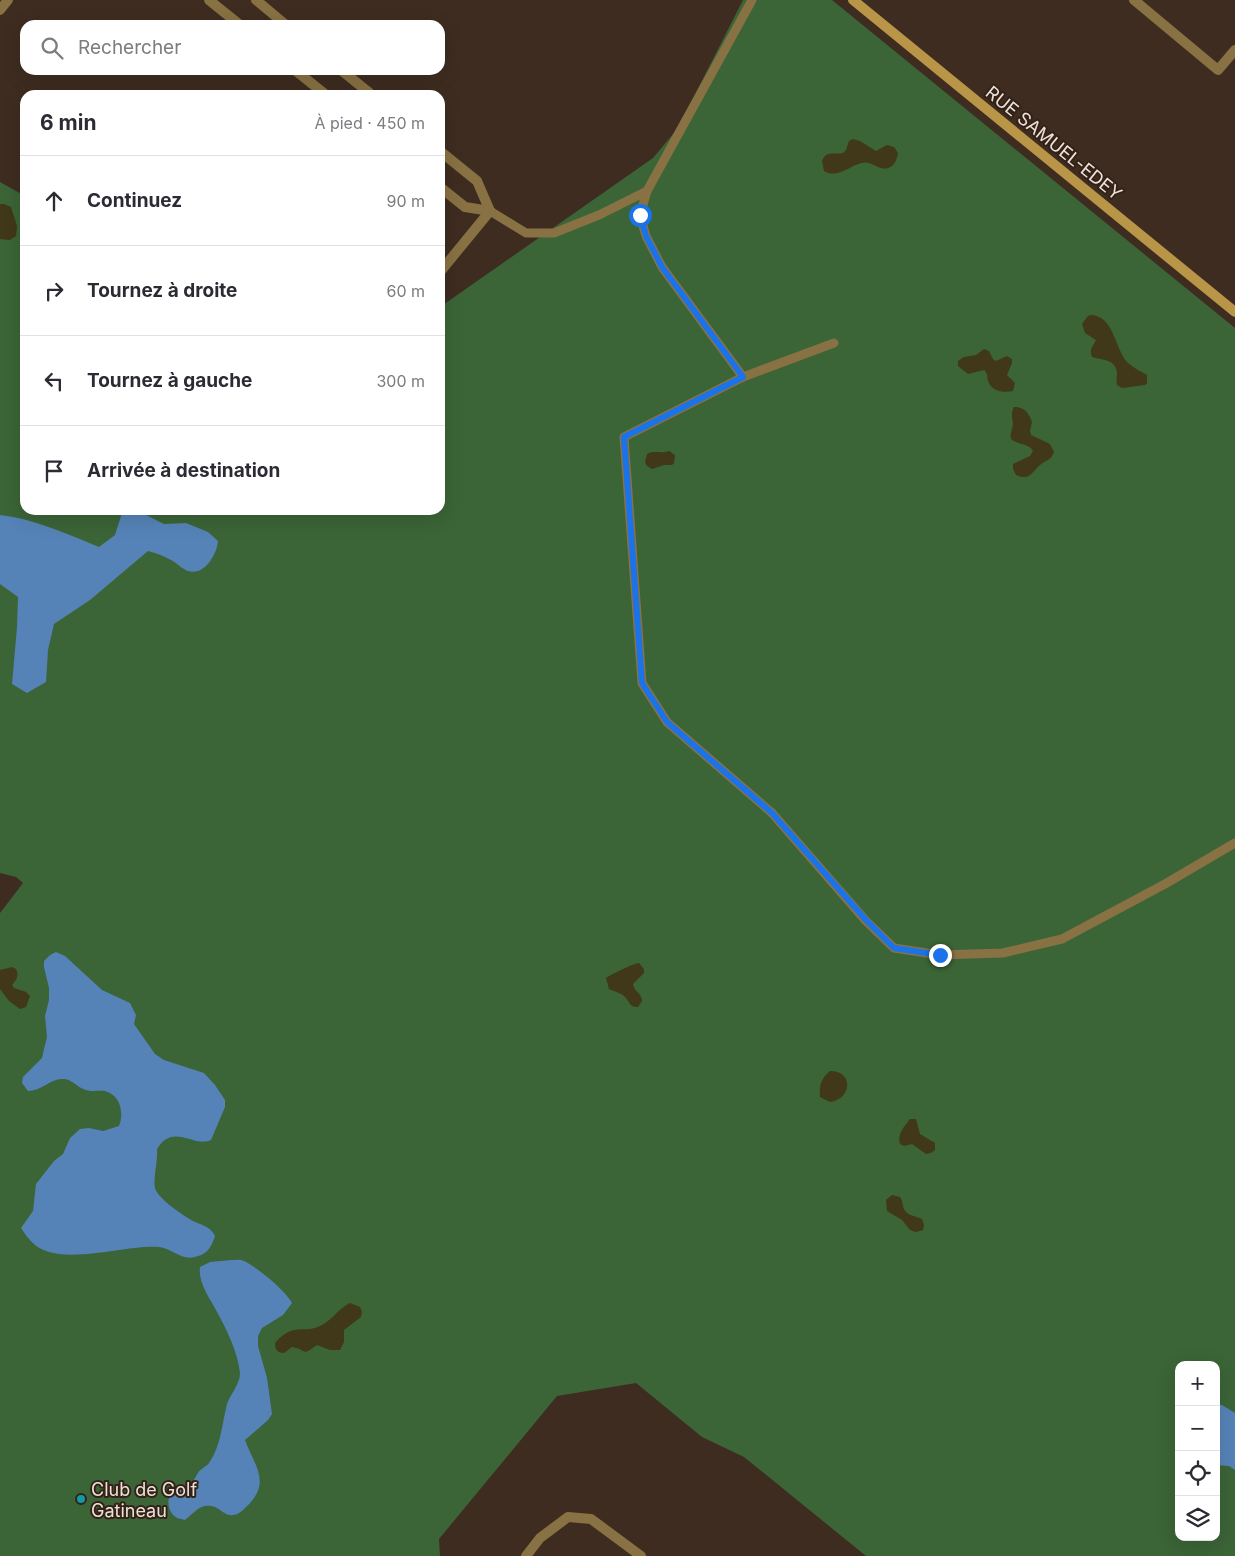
<!DOCTYPE html>
<html lang="fr">
<meta charset="utf-8">
<style>
body{margin:0;font-family:Inter,sans-serif;background:#f7f7f7;color:#2b2b33}
.controls{position:absolute;right:15px;bottom:15px;display:grid;overflow:hidden;border-radius:10px;box-shadow:0 5px 20px #0002}
.controls button{width:45px;height:45px;display:grid;place-items:center;padding:0;border:0;border-bottom:1px solid #e1e1e2;background:#fff;color:#2b2b33;font:25px sans-serif}
.stop{position:absolute;width:15px;height:15px;margin:-11px;border:4px solid #1a73e8;border-radius:50%;background:#fff}
.stop.end{background:#1a73e8;border-color:#fff;box-shadow:0 1px 5px #0008}
.list{margin:0;padding:0;list-style:none}
h2{display:flex;justify-content:space-between;align-items:center;height:65px;margin:0;padding:0 20px;font-size:21px}
h2 small{font-size:16px;font-weight:400;color:#7c7c81}
.list li{display:grid;grid-template-columns:32px 1fr auto;gap:15px;align-items:center;box-sizing:border-box;height:90px;padding:0 20px;border-top:1px solid #e1e1e2}
.list b{display:block;font-size:19px;white-space:nowrap}
.list em{font-size:16px;font-style:normal;color:#7c7c81}
.icon{flex:none;width:28px;height:28px;fill:none;stroke:currentColor;stroke-width:2;stroke-linecap:round;stroke-linejoin:round}
.map{position:relative;flex:none;width:1235px;height:1556px;overflow:hidden}
.search{position:absolute;background:#fff;box-shadow:0 5px 20px #0002;left:20px;top:20px;width:425px;height:55px;display:flex;align-items:center;gap:12px;box-sizing:border-box;padding:0 18px;border-radius:15px;color:#7c7c81;font-size:19px}
.panel{position:absolute;background:#fff;box-shadow:0 5px 20px #0002;left:20px;top:90px;width:425px;height:425px;border-radius:15px}
.map>svg:first-child{display:block}
</style>
<div class="map">
<svg width="1235" height="1556" viewBox="0 0 1235 1556">
<rect width="100%" height="100%" fill="#3e2c20"/>
<path fill="#3b6437" fill-rule="evenodd" d="M743 0H832L1235 328V1556H866L744 1457 702 1437 636 1383 557 1396 439 1539 440 1556H0V913L23 883 16 877 0 873V182L25 196V510H440V307L653 158 678 128ZM1179 1365H1216V1537H1179Z"/>
<g fill="#403818">
<path d="M853 139 860 141 876 151 887 145 894 147 898 153C897 159 895 166 888 168 878 171 872 160 862 163 849 166 837 179 824 171L822 161C826 150 834 155 843 153L846 150 849 141Z"/>
<path d="M0 204H4L11 207 17 226 16 236 10 240 0 239Z"/>
<path d="M1090 315C1114 315 1114 347 1127 362 1132 367 1140 371 1147 375V383L1145 385 1122 388 1117 385C1116 380 1117 376 1117 372 1115 359 1102 360 1092 357L1091 354V349L1096 340 1085 333 1082 324 1087 317Z"/>
<path d="M984 349 989 351 993 359 996 361 1007 356 1012 359V363L1007 375 1015 383 1013 391C1004 393 992 392 988 381 987 376 988 374 984 370L968 374 958 366V361L964 357 976 355Z"/>
<path d="M1014 407C1024 407 1029 413 1032 422L1030 431 1031 435 1050 444 1054 452C1051 461 1045 460 1040 465 1031 473 1030 481 1016 475L1013 469V464L1030 456 1033 451C1029 443 1018 445 1011 439 1010 433 1012 430 1013 425 1013 418 1010 415 1014 407Z"/>
<path d="M669 451 675 455 674 463 672 465H664L652 469 647 466 645 462 647 454C654 450 661 454 669 451Z"/>
<path d="M639 963 644 969V973L633 984C634 992 642 993 642 1001L638 1007C629 1007 630 1002 625 997 621 993 613 991 609 989L606 978C610 975 634 963 639 963Z"/>
<path d="M12 967 16 969C19 976 17 979 12 985L14 988 26 992 30 996 26 1007 20 1009 9 1001 0 989V970Z"/>
<path d="M830 1071C854 1071 852 1099 830 1102L820 1097C819 1086 821 1078 830 1071Z"/>
<path d="M910 1119H916L920 1134 935 1143V1150L931 1153 926 1154 912 1144 904 1146 900 1144C897 1134 904 1127 910 1119Z"/>
<path d="M892 1195 900 1197C903 1201 902 1204 904 1209 907 1216 916 1216 922 1219L924 1225 923 1230 916 1232 910 1230 902 1220 887 1211 886 1200Z"/>
<path d="M350 1303 360 1307 362 1312 361 1317 344 1330V1342L340 1350H330L317 1345C300 1357 309 1350 292 1347L284 1353C277 1353 275 1349 275 1343 294 1321 304 1335 322 1325 333 1319 339 1308 350 1303Z"/>
</g>
<g fill="#5583b7">
<path d="M131 510H136L164 524 186 523 208 532 218 541C217 554 205 576 188 571 182 569 177 563 171 560 164 556 156 553 148 551L90 600 54 624 48 650 46 682 27 693 12 684 17 627 18 597 0 584V515C35 519 67 534 99 547L115 535 122 513Z"/>
<path d="M56 952 65 956 102 990 130 1003 136 1015 134 1024 155 1054 164 1060 204 1073 215 1085 225 1100V1107L211 1140C194 1148 173 1122 157 1149 158 1160 153 1179 155 1188 158 1199 184 1216 193 1221 202 1225 211 1227 215 1236 211 1248 207 1254 195 1257 182 1261 171 1248 159 1247 127 1244 62 1267 35 1245 29 1240 25 1234 21 1228L33 1211 36 1184 54 1161 63 1154 70 1138 80 1129 89 1128 103 1131 119 1126C124 1114 121 1095 105 1091 99 1090 92 1092 86 1090 76 1087 72 1078 61 1079 49 1080 41 1091 28 1091L22 1083 23 1077 42 1058 44 1049 47 1037 45 1016 49 1000V988L44 967V961L50 955Z"/>
<path d="M232 1260C236 1260 240 1259 244 1261 257 1267 286 1291 292 1303L283 1315 262 1328 258 1336V1346L267 1378 272 1414 268 1420 245 1440C255 1467 272 1483 246 1507 241 1512 237 1516 229 1515 224 1514 220 1509 215 1507 201 1502 195 1512 185 1520 183 1519 180 1519 177 1518 166 1512 165 1494 177 1488 181 1487 185 1486 189 1486 193 1482 195 1478 198 1473 200 1469 206 1467 209 1463 220 1448 222 1426 226 1408 228 1396 240 1386 240 1373 238 1353 227 1330 217 1312 210 1298 198 1284 200 1267L210 1262Z"/>
<path d="M1216 1405H1222L1235 1413V1470L1229 1466 1216 1465Z"/>
</g>
<g fill="none" stroke-linecap="round" stroke-linejoin="round">
<g stroke="#887143" stroke-width="9">
<path d="M647 191 752 0"/>
<path d="M490 211 526 233H554L599 215 647 191 640 215 646 236 662 267 743 377"/>
<path d="M834 343 743 377 624 437 642 683 667 722 772 813 866 921 894 948 940 955 1003 953 1062 939 1165 884 1235 843"/>
</g>
<g stroke="#887143" stroke-width="10">
<path d="M209 0 240 25"/>
<path d="M256 0 286 25"/>
<path d="M1134 0 1218 70 1235 50"/>
<path d="M0 10 8 0"/>
<path d="M295 70 326 95"/>
<path d="M341 70 372 95"/>
<path d="M440 151 477 181 490 211"/>
<path d="M440 187 465 207 490 211"/>
<path d="M440 272 490 211"/>
<path d="M526 1556 540 1538 568 1517 591 1519 641 1556"/>
</g>
<path stroke="#b99548" stroke-width="10" d="M853 0 1235 312"/>
</g>
<g fill="none" stroke-linecap="round" stroke-linejoin="round">
<path stroke="#1a73e8" stroke-width="6" d="M640 215 646 236 662 267 743 377 624 437 642 683 667 722 772 813 866 920 894 948 940 955"/>
</g>
<circle fill="#0f9aa8" stroke="#332217" stroke-width="2" cx="81" cy="1499" r="5"/>
<g text-anchor="middle" dominant-baseline="central" stroke-width="4" stroke-linejoin="round" paint-order="stroke">
<g font-size="18" fill="#ede1d9" stroke="#332217">
<text transform="translate(1054 143) rotate(39)">RUE SAMUEL-EDEY</text>
</g>
<g font-size="18" fill="#ede1d9" stroke="#332217" text-anchor="start">
<text x="91" y="1489">Club de Golf<tspan x="91" dy="21">Gatineau</tspan></text>
</g>
</g>
</svg>
<div class="controls">
<button>+</button>
<button>−</button>
<button><svg class="icon" aria-label="locate" viewBox="0 0 24 24"><circle cx="12" cy="12" r="6"/><path d="M12 2v4M12 18v4M2 12h4M18 12h4"/></svg></button>
<button><svg class="icon" aria-label="layers" viewBox="0 0 24 24"><path d="M12 4l9 5-9 5-9-5zM3 14l9 5 9-5"/></svg></button>
</div>
<div class="stop" style="left:640px;top:215px"></div>
<div class="stop end" style="left:940px;top:955px"></div>
<div class="search"><svg class="icon" aria-label="search" viewBox="0 0 24 24"><circle cx="10" cy="10" r="6"/><path d="M15 15l6 6"/></svg>Rechercher</div>
<section class="panel">
<h2>6 min<small>À pied · 450 m</small></h2>
<ul class="list">
<li><svg class="icon" aria-label="ahead" viewBox="0 0 24 24"><path d="M12 20V5M6 11l6-6 6 6"/></svg><div><b>Continuez</b></div><em>90 m</em></li>
<li><svg class="icon" aria-label="right" viewBox="0 0 24 24"><path d="M7 20v-9h11M14 6l5 5-5 5"/></svg><div><b>Tournez à droite</b></div><em>60 m</em></li>
<li><svg class="icon" aria-label="left" viewBox="0 0 24 24"><path d="M17 20v-9H6M10 6l-5 5 5 5"/></svg><div><b>Tournez à gauche</b></div><em>300 m</em></li>
<li><svg class="icon" aria-label="arrive" viewBox="0 0 24 24"><path d="M6 21V4h12l-3 4 3 4H6"/></svg><div><b>Arrivée à destination</b></div></li>
</ul>
</section>
</div>
